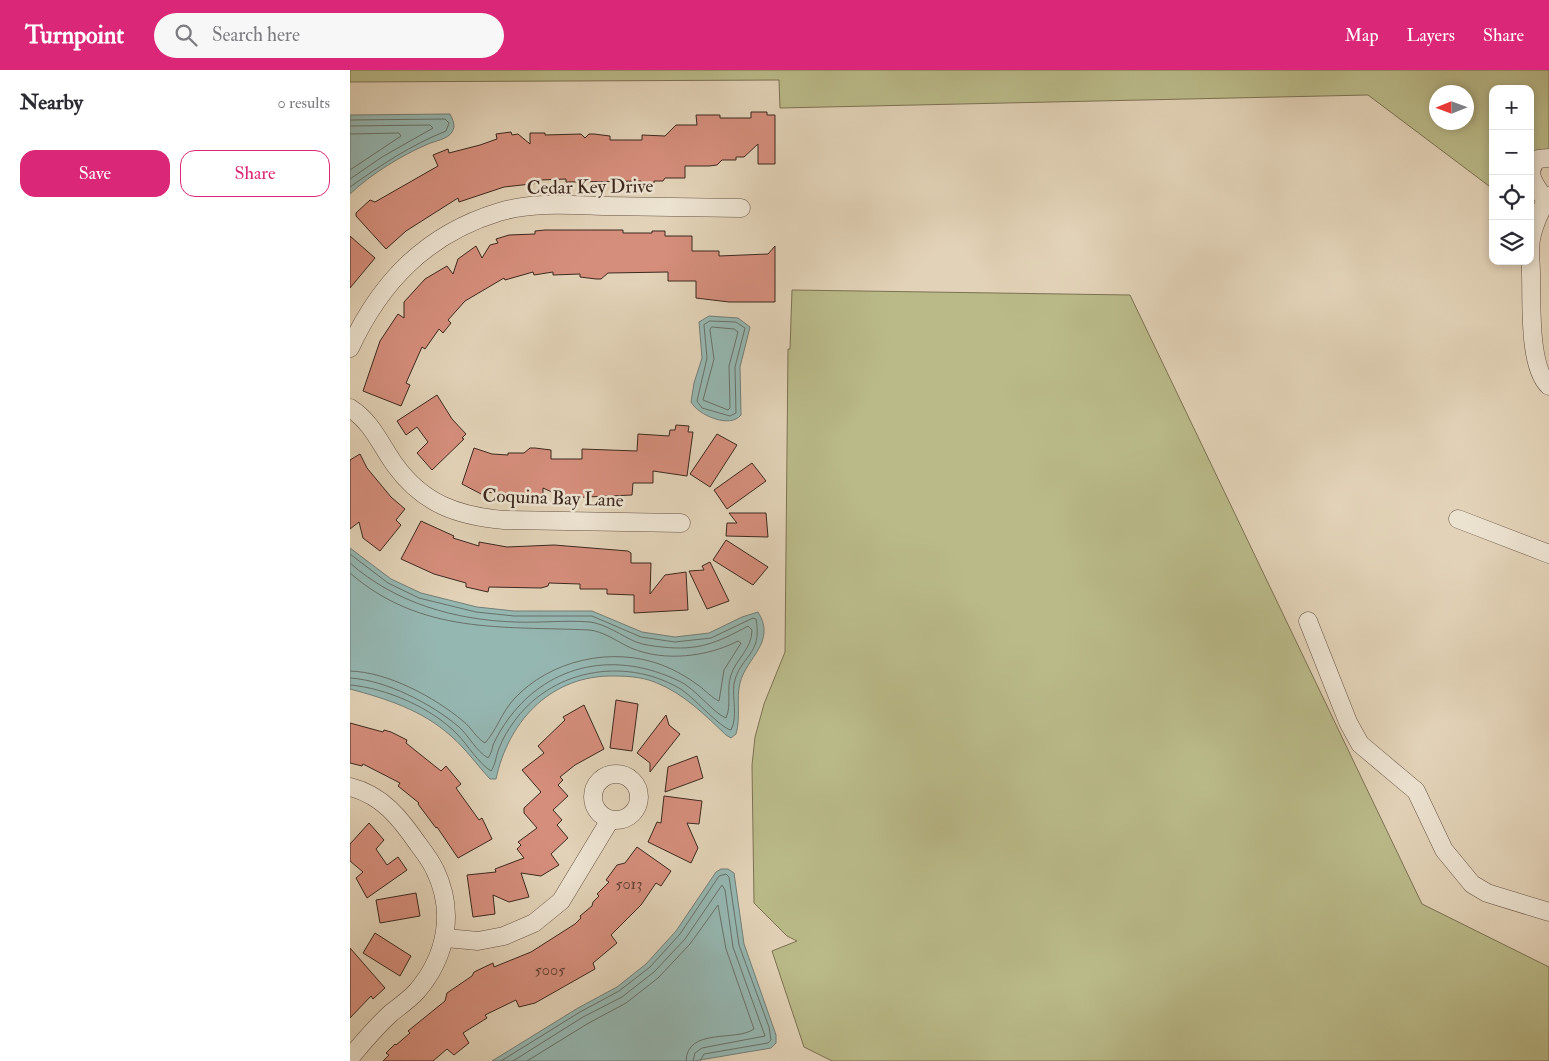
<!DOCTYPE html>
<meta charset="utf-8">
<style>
body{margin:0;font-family:"IM FELL Double Pica",serif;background:#f7f7f7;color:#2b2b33}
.controls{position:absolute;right:15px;top:15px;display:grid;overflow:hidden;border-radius:10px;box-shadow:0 2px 8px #0003}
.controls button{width:45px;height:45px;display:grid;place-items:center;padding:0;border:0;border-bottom:1px solid #e1e1e2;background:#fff;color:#2b2b33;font:25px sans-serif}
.compass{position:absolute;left:1079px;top:15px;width:45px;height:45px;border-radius:50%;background:#fff;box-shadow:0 2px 8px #0003;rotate:269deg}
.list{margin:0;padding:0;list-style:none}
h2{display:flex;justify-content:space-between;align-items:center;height:65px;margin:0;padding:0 20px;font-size:21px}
h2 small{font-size:16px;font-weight:400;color:#7c7c81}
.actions{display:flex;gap:10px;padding:15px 20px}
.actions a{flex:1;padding:11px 0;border:1px solid #db2777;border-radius:15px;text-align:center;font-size:18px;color:#db2777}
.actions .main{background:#db2777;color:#fff}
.icon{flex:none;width:28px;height:28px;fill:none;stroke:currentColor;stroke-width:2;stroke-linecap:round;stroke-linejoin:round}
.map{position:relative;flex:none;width:1199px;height:991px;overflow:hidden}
header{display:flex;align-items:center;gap:30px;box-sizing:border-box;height:70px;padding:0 25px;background:#db2777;color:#fff}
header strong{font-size:24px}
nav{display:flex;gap:28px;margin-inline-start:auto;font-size:18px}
.search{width:350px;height:45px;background:#f7f7f7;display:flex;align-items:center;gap:12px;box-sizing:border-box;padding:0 18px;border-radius:28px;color:#7c7c81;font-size:19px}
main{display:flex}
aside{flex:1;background:#fff}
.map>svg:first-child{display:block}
</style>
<header>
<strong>Turnpoint</strong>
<div class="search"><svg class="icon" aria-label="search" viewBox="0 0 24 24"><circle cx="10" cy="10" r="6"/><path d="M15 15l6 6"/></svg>Search here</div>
<nav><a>Map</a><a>Layers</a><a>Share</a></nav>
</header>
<main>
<aside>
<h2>Nearby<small>0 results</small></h2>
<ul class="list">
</ul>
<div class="actions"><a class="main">Save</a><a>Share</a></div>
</aside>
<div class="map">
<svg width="1199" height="991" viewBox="0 0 1199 991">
<rect width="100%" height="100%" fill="#e2d2b7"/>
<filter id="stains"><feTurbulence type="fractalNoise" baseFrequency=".004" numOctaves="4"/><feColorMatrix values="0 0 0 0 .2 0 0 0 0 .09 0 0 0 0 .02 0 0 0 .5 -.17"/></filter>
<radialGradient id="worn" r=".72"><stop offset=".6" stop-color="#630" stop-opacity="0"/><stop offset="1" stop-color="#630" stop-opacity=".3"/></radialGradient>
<g fill="#baba89" stroke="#7c7254" fill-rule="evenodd">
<path d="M0 0H1199V81L1180 87V19H1143V119L1018 25 430 38 429 10 0 12ZM1086 22H1116V52H1086Z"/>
<path d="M442 220 780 225 1072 834 1199 897V991H482L454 977 422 881 447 871 437 866 404 833 402 695 405 667 414 634 435 582 438 279H440Z"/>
</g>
<g fill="#95b7b2" stroke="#727e77">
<path d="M100 44C103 50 106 56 102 62 98 69 85 71 78 74 52 85 21 104 0 124V45Z"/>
<path d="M359 246 388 248 400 257 390 297 391 345C380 359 348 345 341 332L344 313 352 288 349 252Z"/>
<path d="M0 478 41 509 71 523 127 537 164 541H242L292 562 325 567 359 563 392 547 408 542C427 572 396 588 390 613 386 629 391 647 386 664L381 668 376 665C355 645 334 624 307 613 291 606 274 606 258 606 198 608 158 653 146 709H140C127 695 115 678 101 666 72 640 37 629 0 619Z"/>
<path d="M371 799H378L384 803 394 874 426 965V973L421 978 344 991H142L228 938 267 917 296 894 326 861 366 802Z"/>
</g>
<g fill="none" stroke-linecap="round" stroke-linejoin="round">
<g stroke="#697068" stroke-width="1">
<path d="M0 50 95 49 99 53 96 61C61 75 31 95 0 117"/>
<path d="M0 56 80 55 83 58 32 87 0 109"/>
<path d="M0 64 49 63 51 66 0 100"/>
<path d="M360 251 386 252 395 258 385 297 386 343 380 346 352 338 347 331 357 288 354 255Z"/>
<path d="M362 257 384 259 388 262 379 296 380 338 378 340 353 330 364 289 360 260Z"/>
<path d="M0 484 38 513 69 528 126 542 164 546H242L291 567 325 572 361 568 403 548 406 549C413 586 389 586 384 614 382 629 388 646 381 660 370 658 343 626 329 618 273 586 200 600 163 653 158 660 153 668 150 676 146 684 146 694 141 701 128 693 118 675 107 664 82 638 36 618 0 615"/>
<path d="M0 493C45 533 105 550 165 552 190 553 216 550 240 552 256 554 272 566 286 572 294 575 303 576 312 577 348 581 367 573 398 556L402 560C402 579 386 589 381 605 376 619 382 635 376 648 363 643 345 618 329 611 267 581 201 592 159 648 153 656 147 666 143 675 142 680 141 684 138 688 126 681 119 666 109 657 82 634 36 610 0 608"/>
<path d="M0 503C71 565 153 556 239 560 253 561 268 572 281 578 314 592 357 587 388 571L391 573 374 600 369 631C362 628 355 620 348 615 337 607 325 600 312 595 262 576 200 590 164 629 152 642 146 661 135 673 126 668 121 657 113 651 84 627 38 602 0 601"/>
<path d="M151 991 230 942 269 921 300 897 330 864 369 806 376 804 379 807 389 875 419 957 421 970 418 973 354 984 350 991"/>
<path d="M163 991 233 947 272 927 304 902 335 869 372 815 375 820 383 877 415 966 352 978 345 983 343 991"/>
<path d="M177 991 237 954 276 933 308 908 340 874 368 835 376 879 404 959C386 972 337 957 336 991"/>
</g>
</g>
<g fill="#d58e7c" stroke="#3d291f">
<path d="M401 42H417V45H425V94H408V74L394 87H386V90H372L367 95 359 96H335V108H315L313 111H304V113H291V111L216 112V109L190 110V113L154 117 109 132 108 128 56 161 36 179 6 146V143L20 130 25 132 88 96 83 85 98 79 99 83 130 75 147 69 146 64 161 62 162 65 168 64 180 74V63H195V65L231 64 235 68 239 64H244L260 66V70H292V65L315 66 326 55H347L346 45H370V48H401Z"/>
<path d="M195 160H273V163H302V161H315V166H342V181H369V186L418 184 425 176V232H379L346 228V211H318V202L258 203 251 209H246L230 207V204L203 205V202L184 205 183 202 155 210 154 208 115 231 98 250 101 253 93 263 89 259 75 279 72 277 56 313 60 315 51 336 13 321 30 271 48 244 54 248V232L75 209 97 196 103 204 108 189 126 176 132 188 140 175 148 173 146 169 159 165 185 164V161Z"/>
<path d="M0 166 25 188 0 218Z"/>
<path d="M87 325 102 349 116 364 112 368 114 369 82 400 67 383 78 372 67 357 56 365 47 351Z"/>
<path d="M326 355 339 356 338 362H343L337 406 303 401V413H283L282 425 215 428 193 418V427L134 422 133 425 112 414 124 378 142 384 158 385V383H174L180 378H185L201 380V389H232V379L287 381 288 364 319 366 320 360H325Z"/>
<path d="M367 364 387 375 360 417 340 404Z"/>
<path d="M10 384 17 398 41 427 55 439 46 450 51 455 30 481 13 468 9 452 0 459V390Z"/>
<path d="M402 393 416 411 377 439 364 420Z"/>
<path d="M379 443H416L418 467 376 466 377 453H387Z"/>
<path d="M71 451 104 466 103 468 129 476V472L157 477 204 475 278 481 281 483V493H301L300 524 315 505 336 502 338 540 284 543V525L257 524V519H230V514L199 513 198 516 191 518 139 517 138 522 116 517V513L84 504 51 489Z"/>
<path d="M376 470 418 497 403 515 363 490Z"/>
<path d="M360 492 379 531 357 539 339 501 354 500 352 496Z"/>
<path d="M266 630 288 634 282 681 260 678Z"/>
<path d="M234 635 254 679 225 695 210 707 213 710 208 715 218 726 203 740 212 750 207 755 218 768 201 784 209 795 191 806 171 803 179 827 159 832 143 825 145 844 123 847 117 805 146 802 145 799 174 788 167 779 171 775 168 772 187 758 174 743V738L191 722 172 700 194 683 188 676 215 650 213 647Z"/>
<path d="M316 645 319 655 330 664 300 702V693L287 683Z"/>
<path d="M0 653 33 662 34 660 41 662 57 670 56 673 91 701 96 696 111 714 106 718 129 750 132 748 142 769 108 788 87 757 86 758 68 734 69 733 48 716 50 713 13 694 12 696 0 693Z"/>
<path d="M347 686 353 708 315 722 318 697Z"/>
<path d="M314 726 352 731 349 754 337 753 348 778 341 793 298 772 307 752 311 753Z"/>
<path d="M19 753 34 770 26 779 37 795 48 787 57 800 17 828 6 808 13 802 0 791V774Z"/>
<path d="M287 777 321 801 311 816 306 813 291 835 261 865 267 873 243 893 245 899 185 933 169 937 166 930 135 945 137 948 113 963 119 973 104 985 97 979 83 991H33L39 985 36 983 45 974 46 975 60 963 58 961 95 931 97 923 122 906 124 902 143 893 144 897 181 882 225 854 231 848 230 846 242 836 243 832 249 826 247 824 259 812 256 810 267 795 275 793Z"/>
<path d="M66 823 70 846 30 853 26 830Z"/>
<path d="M25 863 61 886 50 906 13 883Z"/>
<path d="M0 878 35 918 23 929 21 926 0 948Z"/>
</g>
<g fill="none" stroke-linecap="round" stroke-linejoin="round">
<g stroke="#665345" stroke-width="19">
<g id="minor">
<path d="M1199 126C1191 139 1184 153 1181 169 1179 179 1181 193 1181 204 1182 231 1178 297 1199 316"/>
<path d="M1196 131C1188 118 1172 103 1188 89L1199 88"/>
<path d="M0 278C31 211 77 164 149 142 182 132 220 135 254 136 300 137 345 137 391 138"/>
<path d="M0 338C22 352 30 374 45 395 73 434 108 446 154 450L331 453"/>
<path d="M1108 449 1199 484"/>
<path d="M958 551 998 652 1010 674 1066 721 1094 780 1122 814 1137 823 1199 842"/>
<circle cx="266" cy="727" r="23"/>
<path d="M0 717C32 725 50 748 68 774 74 782 81 791 85 800 105 841 97 886 67 921 60 929 50 936 41 943 26 957 13 972 0 988"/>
<path d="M96 868 128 871 154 866 184 853 211 831 260 750"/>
</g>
</g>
<use href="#minor" stroke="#ece2d0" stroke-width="18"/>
</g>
<g text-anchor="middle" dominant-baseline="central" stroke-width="5" stroke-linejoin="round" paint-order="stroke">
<g font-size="16" fill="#634236">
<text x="279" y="814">5013</text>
<text x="200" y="900">5005</text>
</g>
<g font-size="19" fill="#3d291f" stroke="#ece2d0">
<text transform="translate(240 117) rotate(-1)">Cedar Key Drive</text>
<text transform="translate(203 428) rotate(2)">Coquina Bay Lane</text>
</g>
</g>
<rect width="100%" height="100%" filter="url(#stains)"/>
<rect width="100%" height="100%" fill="url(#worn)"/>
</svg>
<div class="controls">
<button>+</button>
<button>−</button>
<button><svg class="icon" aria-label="locate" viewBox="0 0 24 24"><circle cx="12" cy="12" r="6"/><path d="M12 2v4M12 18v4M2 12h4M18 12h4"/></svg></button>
<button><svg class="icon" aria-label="layers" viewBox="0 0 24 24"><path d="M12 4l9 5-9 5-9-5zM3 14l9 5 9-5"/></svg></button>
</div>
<svg class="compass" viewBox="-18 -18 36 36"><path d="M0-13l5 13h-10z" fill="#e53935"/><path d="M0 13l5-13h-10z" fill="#7c7c81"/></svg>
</div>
</main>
